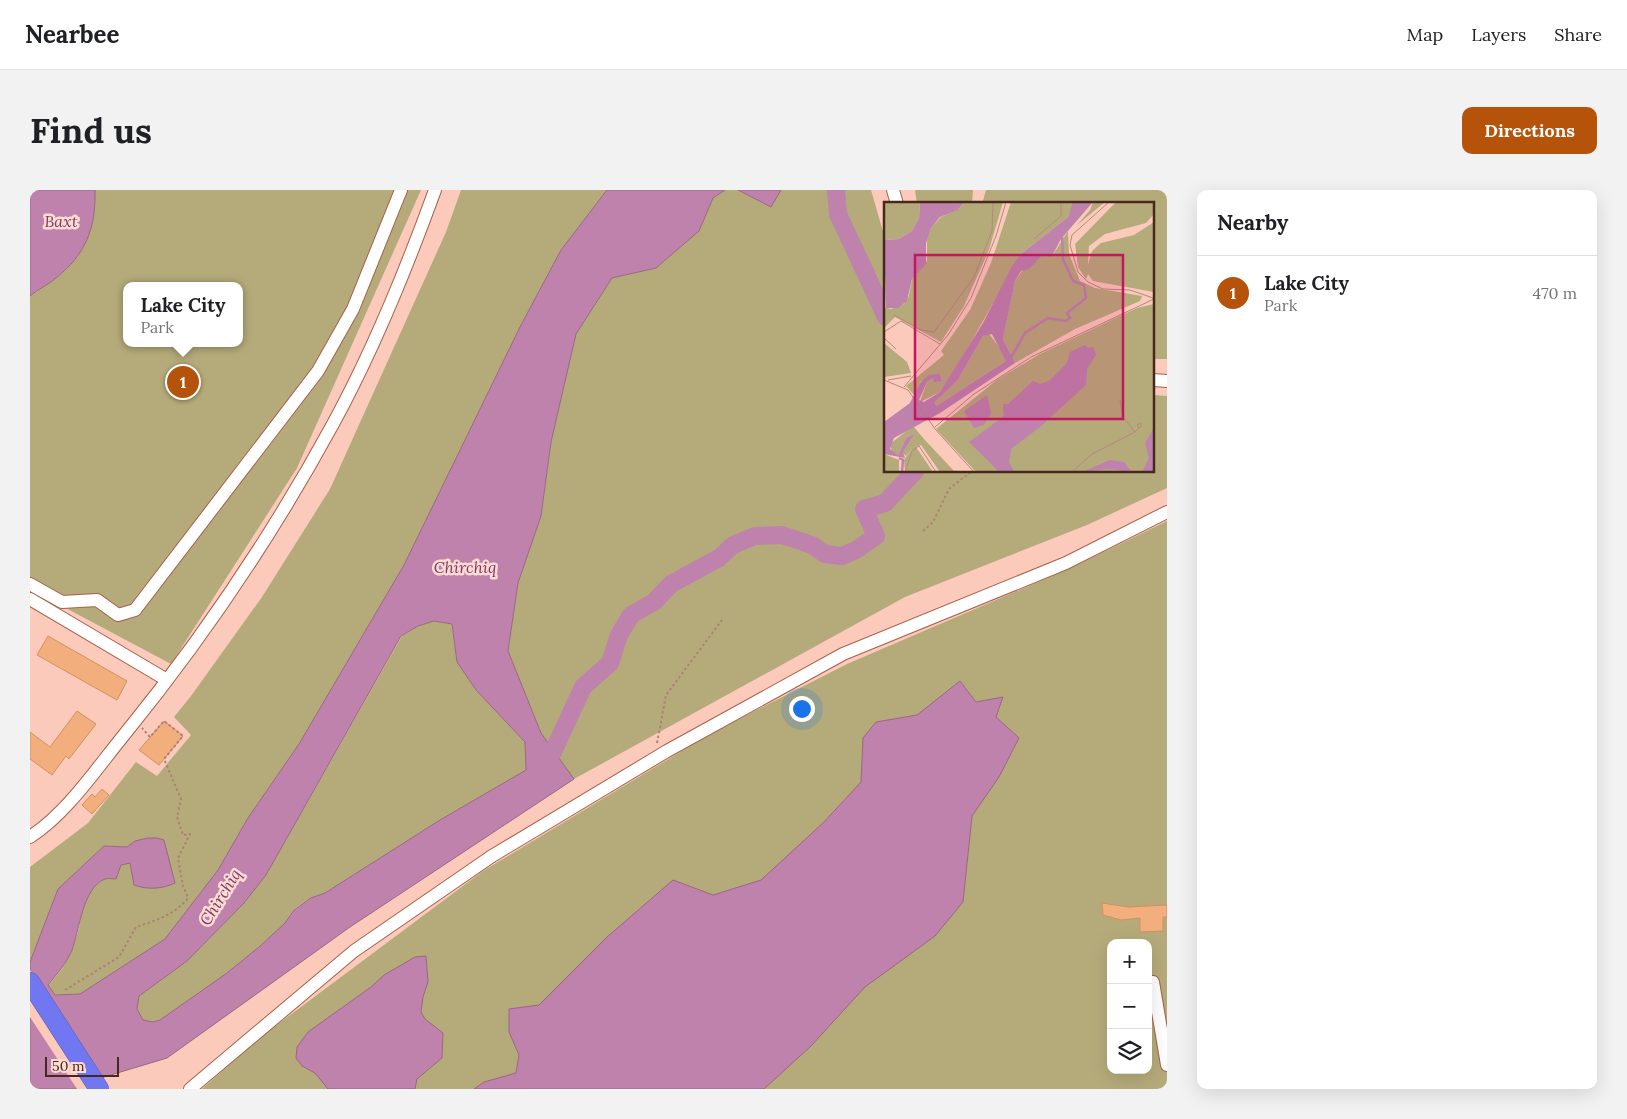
<!DOCTYPE html>
<meta charset="utf-8">
<style>
body{margin:0;font-family:Lora,serif;background:#f2f2f2;color:#202124}
.controls{position:absolute;right:15px;bottom:15px;display:grid;overflow:hidden;border-radius:10px;box-shadow:0 5px 20px #0002}
.controls button{width:45px;height:45px;display:grid;place-items:center;padding:0;border:0;border-bottom:1px solid #e0e0e0;background:#fff;color:#202124;font:25px sans-serif}
.scale{position:absolute;left:15px;bottom:12px;width:74px;box-sizing:border-box;padding-left:5px;border:2px solid #47281e;border-top:0;font-size:14px;line-height:18px;white-space:nowrap;color:#47281e;-webkit-text-stroke:4px #fedcd1;paint-order:stroke}
.you{position:absolute;left:771px;top:518px;width:18px;height:18px;margin:-12px;border:4px solid #fff;border-radius:50%;background:#1a73e8;box-shadow:0 0 0 8px #1a73e833}
.badge{display:grid;place-items:center;width:32px;height:32px;border-radius:50%;background:#b45309;color:#fff;font-size:16px;font-weight:700}
.pin{position:absolute;translate:-50% -50%;border:2px solid #fff;box-shadow:0 1px 5px #0006}
.popup{position:absolute;left:93px;top:92px;width:120px;height:65px;box-sizing:border-box;display:grid;place-content:center;border-radius:10px;background:#fff;filter:drop-shadow(0 1px 4px #0005);font-size:16px;white-space:nowrap;color:#757577}
.popup b{font-size:19px;color:#202124}
.popup::after{content:'';position:absolute;left:50%;top:100%;margin-left:-10px;border:10px solid transparent;border-top-color:#fff}
.list{margin:0;padding:0;list-style:none}
h2{display:flex;justify-content:space-between;align-items:center;height:65px;margin:0;padding:0 20px;font-size:21px}
h2 small{font-size:16px;font-weight:400;color:#757577}
.list li{display:grid;grid-template-columns:32px 1fr auto;gap:15px;align-items:center;box-sizing:border-box;height:75px;padding:0 20px;border-top:1px solid #e0e0e0}
.list b{display:block;font-size:19px;white-space:nowrap}
.list p{margin:0;font-size:16px;white-space:nowrap;color:#757577}
.list em{font-size:16px;font-style:normal;color:#757577}
.icon{flex:none;width:28px;height:28px;fill:none;stroke:currentColor;stroke-width:2;stroke-linecap:round;stroke-linejoin:round}
.map{position:relative;flex:none;width:1137px;height:899px;overflow:hidden;border-radius:10px}
header{display:flex;align-items:center;gap:30px;box-sizing:border-box;height:70px;padding:0 25px;background:#fff;border-bottom:1px solid #e0e0e0}
header strong{font-size:24px}
nav{display:flex;gap:28px;margin-inline-start:auto;font-size:18px}
.intro{display:flex;align-items:center;justify-content:space-between;box-sizing:border-box;height:120px;padding:0 30px}
h1{margin:0;font-size:35px}
.button{padding:12px 22px;border-radius:10px;background:#b45309;color:#fff;font-size:18px;font-weight:700}
main{display:flex;gap:30px;padding:0 30px}
aside{flex:1;background:#fff;border-radius:10px;box-shadow:0 5px 20px #0002}
.map>svg:first-child{display:block}
</style>
<header>
<strong>Nearbee</strong>
<nav><a>Map</a><a>Layers</a><a>Share</a></nav>
</header>
<div class="intro"><h1>Find us</h1><a class="button">Directions</a></div>
<main>
<div class="map">
<svg width="1137" height="899" viewBox="0 0 1137 899">
<rect width="100%" height="100%" fill="#fccabb"/>
<g fill="#b5ab7a" fill-rule="evenodd">
<path d="M65 0H391L267 278 141 474 0 399V106C9 99 20 93 29 86 55 64 66 34 65 0ZM97 96H209V153H97Z"/>
<path d="M431 0H577L531 60 490 137 374 375 269 554 218 628 188 680 135 749 50 804 25 805 18 796 32 779 41 762 48 742 52 721 60 703 66 695 91 675 100 673 127 648 105 651 97 657 74 656 28 699 1 770 0 769V677L58 633 106 572 127 586 161 545 144 527 161 506 232 407 300 299 416 42Z"/>
<path d="M695 0H708L741 17 751 0H841L856 52V281H1123V205L1137 206V298L1057 335 875 407 544 589 511 543 478 461 488 393 511 326 521 252 546 144 582 88 626 78 669 41 683 8Z"/>
<path d="M885 0H943L942 14H887Z"/>
<path d="M956 0H1137V169H1123V14H952Z"/>
<path d="M1137 331V899H172L232 846 453 681 685 541 817 474 1043 377ZM1081 753H1118V880H1081Z"/>
<path d="M404 431 422 434 427 472 446 500 495 552 496 580 410 630 295 703 281 708 264 719 255 733 229 757 197 783 130 830 123 832 113 830 107 819 109 806 157 771 214 713 236 685 372 446 388 436Z"/>
</g>
<g fill="#be82ad" stroke="#9a6782" fill-rule="evenodd">
<path d="M0 0H65C66 38 56 64 26 88 18 95 8 99 0 106Z"/>
<path d="M577 0H695L683 8 669 41 626 78 582 88 546 144 521 252 511 326 488 393 478 461 511 543 544 589 320 737 137 868 74 887 54 899H0V772L28 699 74 656 97 657 105 651 118 648H127L134 650 145 693C133 699 117 700 104 695L100 673 91 675 86 689C83 689 78 688 75 689 53 697 49 741 42 760 36 774 27 784 18 795L25 805 50 804 135 749 188 680 218 628 269 554 374 375 490 137 531 60ZM404 431 422 434 427 472 446 500 495 552 496 580 410 630 295 703 281 708 264 720 255 733 229 757 197 783 130 830 123 832 113 830 107 819 109 806 157 771 214 713 236 685 371 446 388 436Z"/>
<path d="M708 0H751L741 17Z"/>
<path d="M930 491 946 512 973 507 966 527 989 548 969 587 942 626 933 712 905 746 835 797 781 856 734 899H444L454 892 486 883 489 865 479 842V819L509 815 577 747 643 690 683 705 731 690 794 632 831 592 833 548 846 532 887 525Z"/>
<path d="M396 766 398 792 393 807 391 822 395 829 413 843 412 868 387 889 385 899H298L285 883 272 876 266 868 267 857 278 842 341 797 354 785 385 767Z"/>
</g>
<path fill="#fccabb" d="M0 780 72 891 59 899H47L0 827Z"/>
<g fill="none" stroke-linecap="round" stroke-linejoin="round">
<g stroke="#be82ad" stroke-width="18">
<path d="M806 0 808 24 856 127"/>
<path d="M511 579 522 564 553 497 580 473 589 445 601 425 624 412 641 394 689 368 703 355 725 346 752 345 782 355 795 364 812 366 826 360 846 346 834 319 855 313 885 281"/>
</g>
</g>
<g fill="#f2af7d" stroke="#d1915f">
<path d="M18 446 97 491 87 510 7 465Z"/>
<path d="M47 521 66 534 39 569 36 566 22 585 0 569V542L20 557Z"/>
<path d="M134 531 153 546 129 575 109 560Z"/>
<path d="M72 599 79 605 62 624 52 615 62 604 65 607Z"/>
<path d="M1072 713 1098 717 1137 715V727H1133V741L1110 742V728L1091 730 1073 725Z"/>
</g>
<g fill="none" stroke-linecap="round" stroke-linejoin="round">
<g stroke="#a95f49" stroke-width="14">
<g id="minor">
<path d="M863 0 867 14"/>
<path d="M1123 190 1137 191"/>
<path d="M0 394 32 412 67 410 88 425 105 420 288 181 323 119 371 0"/>
<path d="M0 409 137 490"/>
<path d="M0 647C37 623 66 579 94 545 173 448 243 344 303 234 344 159 376 80 405 0"/>
<path d="M1123 792 1137 875"/>
<path d="M160 899 324 761 462 666 637 561 813 464 1036 373 1137 322"/>
</g>
</g>
<g stroke="#625ba7" stroke-width="20">
<path id="highway" d="M0 792 69 899"/>
</g>
<g stroke="#ac8275" stroke-width="2" stroke-dasharray="2.5 2.5" stroke-linecap="butt">
<path d="M893 341 903 332 919 299 942 281"/>
<path d="M627 553 636 505 692 430"/>
<path d="M35 800 89 767 106 737C125 731 146 724 158 708L153 696 148 668 160 644 153 645 147 627 151 609 134 569 153 546 134 531 120 547 112 538"/>
</g>
<use href="#minor" stroke="#fff" stroke-width="12"/>
<use href="#highway" stroke="#7177f1" stroke-width="19"/>
</g>
<g text-anchor="middle" dominant-baseline="central" stroke-width="5" stroke-linejoin="round" paint-order="stroke">
<g font-size="16" font-style="italic" fill="#81386f" stroke="#fedcd1">
<text x="31" y="31">Baхt</text>
<text x="435" y="377">Chirchiq</text>
<text transform="translate(190 707) rotate(-58)">Chirchiq</text>
</g>
</g>
<g transform="translate(854 12)">
<rect width="270" height="270" fill="#fccabb"/>
<path d="M0 0H36L35 16 28 29 15 37 0 38ZM80 0H119L105 48 80 104 57 140 11 115 0 126V105L7 107 20 102 25 94 28 77 43 59V37L47 26 57 15 75 7ZM127 0H189V4L184 15 137 52 66 177 56 190 36 200 43 180 49 176 58 179 56 172 36 180 31 194 22 184 60 153 57 149 86 108 107 61ZM209 0H221L193 23 206 8ZM232 0H270V12L262 21 221 32 205 44 204 63 208 49 217 41 250 33 270 20V90L209 79 204 72 202 77 194 65 191 42ZM184 29 185 52 196 79 211 86 258 94 256 99 191 127 131 161 119 137 131 79 138 69 159 52 167 56ZM270 102V270H92L52 227 114 177 156 152 253 106ZM105 132 122 154V159L52 204 51 200 74 178 99 134ZM0 141 23 160 27 171 0 175ZM29 224 40 237 71 270H56L37 243 32 245 49 270H21L20 258 29 245 22 254 18 250 31 231 22 236 14 253 8 250 6 242ZM0 252 15 258V270H0Z" fill="#b5ab7a"/>
<path d="M36 0H80L74 8 56 15 47 26 42 41V62L28 77 23 99 14 106H2L0 38 15 37 28 29 35 16ZM189 0H209L177 37 167 56 159 52 145 67 137 69 131 79 119 137 131 161 56 211 10 236 6 247 14 253 22 236 31 231 19 250 21 256 0 252V220L26 201 36 181 45 173 56 172 58 179 50 180 49 176 43 180 35 198 40 200 56 190 99 121 128 64 137 52 184 15ZM108 132 122 159 52 204 51 200 74 178 99 134ZM201 143 204 146 209 145 212 153 203 167 202 183 156 225 127 247 125 260 130 269 115 270 85 240 120 214 119 202H124L149 179 156 182 165 179 183 161 186 150ZM103 193 107 211 100 223 90 226 80 209ZM270 226V270H258L265 256 261 241ZM226 258 240 260 248 270 225 267 198 270Z" fill="#be82ad" fill-rule="evenodd"/>
<path fill="none" stroke="#be82ad" stroke-width="2.5" d="M125 159 141 131 164 116 182 119 186 116 183 111 202 96 200 83 189 79 179 57 178 35M15 256 19 258 18 270"/>
<path fill="none" stroke="#b4897c" stroke-width="1" d="M225 0 188 33 186 43 194 70 204 80 219 87 246 88 269 96M150 37 177 14V0M10 113 37 128 50 130 90 75 108 29 109 0M0 130 17 119 56 142M0 136 12 147M0 178 24 188 51 227 90 270M4 178 27 174M20 185 64 133 87 96 112 34 122 0M236 198 239 215 251 230 257 224V221L253 223 255 226M51 225 90 192 147 155 270 97M21 270 28 249 35 244 52 270M188 270 208 252 251 230"/>
<path fill="#c2185b" fill-opacity="0.15" stroke="#c2185b" stroke-width="2.5" d="M31 53H239V217H31Z"/>
<rect width="270" height="270" fill="none" stroke="#47281e" stroke-width="2.5"/>
</g>
</svg>
<div class="controls">
<button>+</button>
<button>−</button>
<button><svg class="icon" aria-label="layers" viewBox="0 0 24 24"><path d="M12 4l9 5-9 5-9-5zM3 14l9 5 9-5"/></svg></button>
</div>
<div class="scale">50 m</div>
<div class="you"></div>
<div class="pin badge" style="left:153px;top:192px">1</div>
<div class="popup"><b>Lake City</b>Park</div>
</div>
<aside>
<h2>Nearby<small></small></h2>
<ul class="list">
<li><span class="badge">1</span><div><b>Lake City</b><p>Park</p></div><em>470 m</em></li>
</ul>
</aside>
</main>
